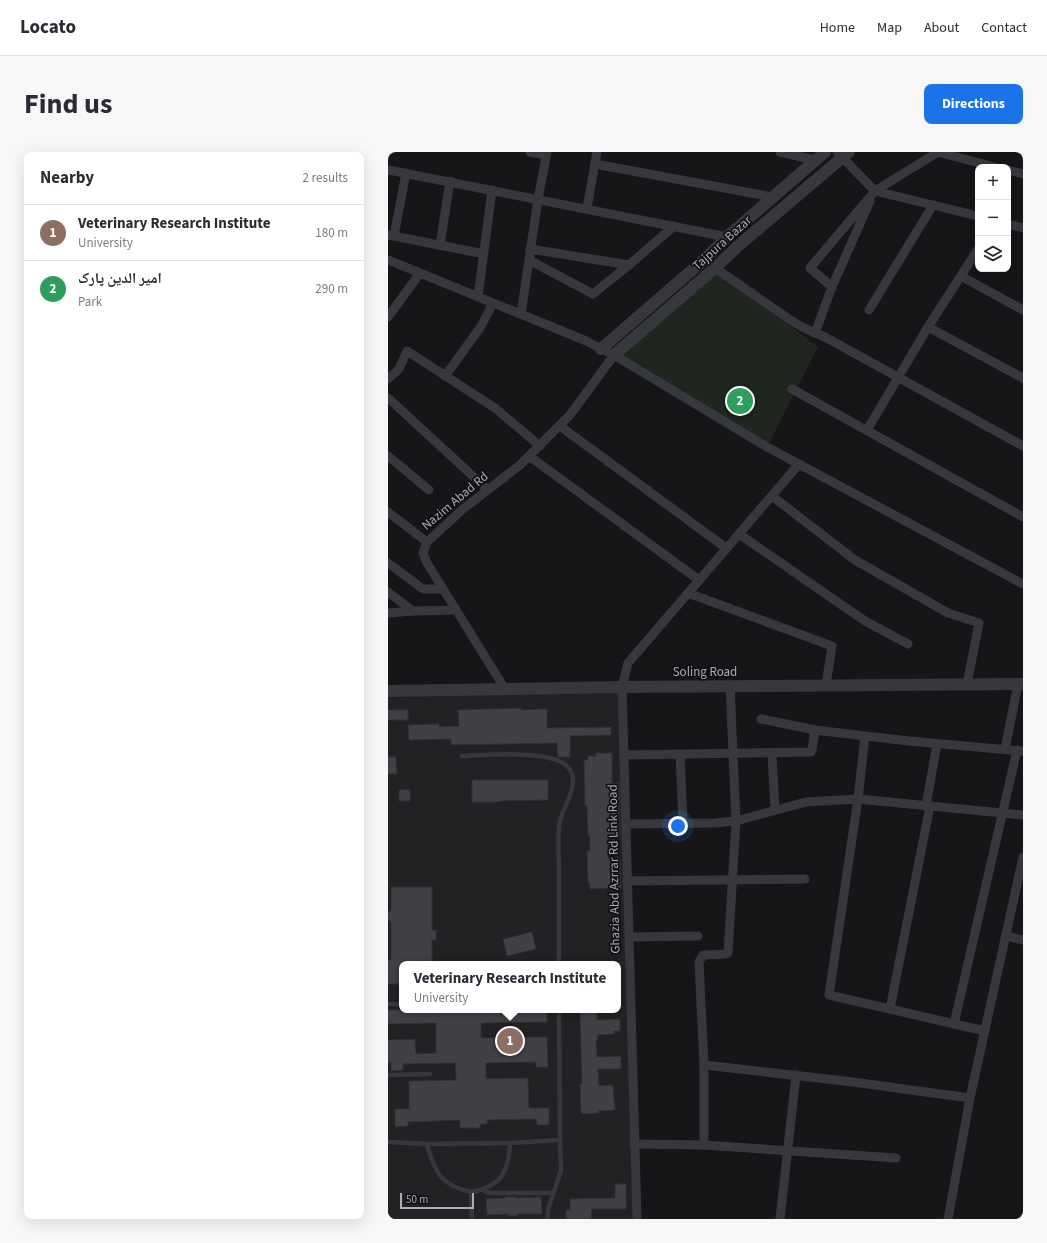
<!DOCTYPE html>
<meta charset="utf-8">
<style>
body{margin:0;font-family:"Source Sans 3","Noto Naskh Arabic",sans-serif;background:#f7f7f7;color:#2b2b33}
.controls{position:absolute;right:12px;top:12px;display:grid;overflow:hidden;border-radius:8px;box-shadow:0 4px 16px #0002}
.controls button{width:36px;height:36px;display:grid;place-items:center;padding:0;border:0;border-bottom:1px solid #e1e1e2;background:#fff;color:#2b2b33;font:20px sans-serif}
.scale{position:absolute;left:12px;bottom:10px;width:74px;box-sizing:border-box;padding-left:4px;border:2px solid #a8adb8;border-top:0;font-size:11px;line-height:14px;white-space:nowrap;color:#a8adb8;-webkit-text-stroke:3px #111113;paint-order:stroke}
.you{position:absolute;left:290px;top:674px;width:14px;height:14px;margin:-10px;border:3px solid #fff;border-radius:50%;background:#1a73e8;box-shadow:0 0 0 6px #1a73e833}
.badge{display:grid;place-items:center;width:26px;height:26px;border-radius:50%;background:#1a73e8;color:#fff;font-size:13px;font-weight:700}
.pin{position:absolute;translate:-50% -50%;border:2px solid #fff;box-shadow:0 1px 4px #0006}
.popup{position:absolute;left:11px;top:809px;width:222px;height:52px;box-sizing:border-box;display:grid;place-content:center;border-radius:8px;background:#fff;filter:drop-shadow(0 1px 3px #0005);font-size:13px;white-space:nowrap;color:#7c7c81}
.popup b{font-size:15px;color:#2b2b33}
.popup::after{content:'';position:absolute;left:50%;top:100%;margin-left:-8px;border:8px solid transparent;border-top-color:#fff}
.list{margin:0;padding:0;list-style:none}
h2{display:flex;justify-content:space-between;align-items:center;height:52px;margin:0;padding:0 16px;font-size:17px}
h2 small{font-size:13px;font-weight:400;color:#7c7c81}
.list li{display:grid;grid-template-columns:26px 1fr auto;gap:12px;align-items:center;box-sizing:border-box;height:56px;padding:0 16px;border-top:1px solid #e1e1e2}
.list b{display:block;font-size:15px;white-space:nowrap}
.list p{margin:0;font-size:13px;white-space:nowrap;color:#7c7c81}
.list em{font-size:13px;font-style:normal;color:#7c7c81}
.icon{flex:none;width:22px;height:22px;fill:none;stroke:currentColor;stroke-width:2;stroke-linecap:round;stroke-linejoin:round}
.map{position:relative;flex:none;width:635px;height:1067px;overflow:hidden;border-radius:8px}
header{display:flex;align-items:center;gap:24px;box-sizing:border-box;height:56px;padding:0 20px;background:#fff;border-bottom:1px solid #e1e1e2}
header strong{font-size:19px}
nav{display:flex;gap:22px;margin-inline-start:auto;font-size:14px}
.intro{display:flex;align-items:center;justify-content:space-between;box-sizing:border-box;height:96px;padding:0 24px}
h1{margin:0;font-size:28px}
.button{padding:10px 18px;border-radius:8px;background:#1a73e8;color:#fff;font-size:14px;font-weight:700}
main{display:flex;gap:24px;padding:0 24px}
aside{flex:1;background:#fff;border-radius:8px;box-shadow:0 4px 16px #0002}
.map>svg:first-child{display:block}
</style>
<header>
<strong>Locato</strong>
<nav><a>Home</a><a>Map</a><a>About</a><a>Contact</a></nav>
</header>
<div class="intro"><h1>Find us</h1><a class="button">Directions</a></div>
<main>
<aside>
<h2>Nearby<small>2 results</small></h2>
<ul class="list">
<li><span class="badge" style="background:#8d6e63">1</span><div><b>Veterinary Research Institute</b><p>University</p></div><em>180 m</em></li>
<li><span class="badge" style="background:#2e9e5b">2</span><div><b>امیر الدین پارک</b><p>Park</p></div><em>290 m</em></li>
</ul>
</aside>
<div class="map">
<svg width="635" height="1067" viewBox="0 0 635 1067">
<rect width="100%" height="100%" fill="#161618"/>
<path fill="#222225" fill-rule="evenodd" d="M234 535 249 1067H0V539ZM14 812H230V858H14Z"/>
<path fill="#1e261f" d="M327 116 430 195 379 295 226 203Z"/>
<g fill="#404145" stroke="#303034">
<path d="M133 556V558L159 557V576L223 575V583L182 584V605H170L169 591 63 593V587L21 588 20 573 51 572V575L71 574 70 558Z"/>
<rect x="0" y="558" width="20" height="10"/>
<path d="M208 601H224V631H231L232 685H220V707H232L233 736 202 737V731H200L199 699H202V683L200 684 199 654H197L196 608H200V604H208Z"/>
<path d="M0 605H8L9 622H0Z"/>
<path d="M84 628H160V648L111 649V650H84Z"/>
<path d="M22 637V649H11V638Z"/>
<path d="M3 735H44V778H48V788H44V812H14V832H0V808H3V770L0 767V762L3 758Z"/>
<path d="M144 780 148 797 119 804 115 787Z"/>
<path d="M0 858H159V870L93 871V886L159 885 160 915H148V910L98 911V927L140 926 141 956H161V973H149L148 967 99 968V972H92V976H72V968L20 970V974L7 975V957H21V929L68 928 67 911 15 912V918L3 919V910L0 911V888L27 887 28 902 48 901V871L0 872Z"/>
<path d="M192 860H209V868L232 867V879H226V882L209 883 210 888H208L209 905 233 904V917H210L211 934 225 933 227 958 211 959V961L193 962 192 932H194Z"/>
<path d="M227 1032H238V1057H204L203 1067H178V1058H182V1047L227 1046Z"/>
<path d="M117 1045H128V1046L153 1045 154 1062H129V1064H120V1062L99 1063 98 1047 117 1046Z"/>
</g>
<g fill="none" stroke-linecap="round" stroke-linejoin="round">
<g stroke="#37383d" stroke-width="4.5">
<path d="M74 604C97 603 165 597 180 615 194 631 175 654 172 669 169 685 171 702 171 718 171 749 171 781 171 812"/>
<path d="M0 852H14"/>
<path d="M0 923 42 922"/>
<path d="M0 990 39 992 122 991 172 988 171 858"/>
<path d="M39 992C46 1019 53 1034 83 1040L84 1067"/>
<path d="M94 1038 101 1041H165"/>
<path d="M83 1040C113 1035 121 1019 122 991"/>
<path d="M159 1067 161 1054 173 1019 172 988"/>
</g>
<g stroke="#37383d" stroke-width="9">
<path d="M142 0 158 3"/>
<path d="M392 0 427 8"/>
<path d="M449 0 487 39 590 64"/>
<path d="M549 0 607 15"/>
<path d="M207 12 385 45"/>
<path d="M0 18 339 85"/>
<path d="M620 18 635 22"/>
<path d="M199 56 209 0"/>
<path d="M620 72 635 76"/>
<path d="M0 83 96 102"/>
<path d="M6 84 18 21"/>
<path d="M52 93 62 29"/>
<path d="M142 97 241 113 286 74"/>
<path d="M0 108 196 188 226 203 379 295 635 432"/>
<path d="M141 108 205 142 241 113"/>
<path d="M323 112 327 116 401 167 414 175 437 185 635 294"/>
<path d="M573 124 635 158"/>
<path d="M444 135 422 116 487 39 550 0"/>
<path d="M90 145 104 38"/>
<path d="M481 158 545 53"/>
<path d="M133 162 150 47 159 0"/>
<path d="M0 165 32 121"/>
<path d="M540 175 635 226"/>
<path d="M427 181 444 135 482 49"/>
<path d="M57 224 92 176 105 151"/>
<path d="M0 227 11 217 19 199 107 256 152 294"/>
<path d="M404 237 635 365"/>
<path d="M0 246 100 338"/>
<path d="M172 274 338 396"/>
<path d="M479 278 540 175 590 97"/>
<path d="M0 304 41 338"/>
<path d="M141 304 311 428"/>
<path d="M384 344 467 408 560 461 591 471 579 532"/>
<path d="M0 360 39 390"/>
<path d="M351 382 477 469 520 492"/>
<path d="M0 411 35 437H55"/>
<path d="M0 440 25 459 68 458"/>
<path d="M300 441 444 494 438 533"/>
<path d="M0 461 25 459"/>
<path d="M117 537 39 411 35 401 39 390 75 357 132 313 182 263 226 203"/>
<path d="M373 567 427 578 477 584 521 589 634 599"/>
<path d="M477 584 470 647 441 843 597 879"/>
<path d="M617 597 630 532"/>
<path d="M384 601 387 658"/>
<path d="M292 602 295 671"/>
<path d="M236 603 423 600 424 598 427 578"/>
<path d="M538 654 549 592"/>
<path d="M238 672 327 671 348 669 418 650 470 647 635 663"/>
<path d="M239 729 417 727"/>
<path d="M618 784 635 788"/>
<path d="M241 785 310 784"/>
<path d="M502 857 542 654"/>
<path d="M566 872 629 598"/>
<path d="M316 913 465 930 582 946"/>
<path d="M246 992 316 993 508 1006"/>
<path d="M316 993V913L311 810 315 803 337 802 340 801 348 669 342 534"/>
<path d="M249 1067 234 535 240 511 411 312"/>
<path d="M392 1067 408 923"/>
<path d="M560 1067 582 946 635 705"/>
</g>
<g stroke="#37383d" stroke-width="12">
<path d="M213 197 318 106 339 85 437 0"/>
<path d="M226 203 327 116 350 94 461 0"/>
<path d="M0 539 234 535 635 532"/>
</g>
</g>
<g text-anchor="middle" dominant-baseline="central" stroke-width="3.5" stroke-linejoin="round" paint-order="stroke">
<g font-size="13" fill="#a8adb8" stroke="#111113">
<text transform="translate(334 91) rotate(-42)">Tajpura Bazar</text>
<text transform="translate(67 349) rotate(-40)">Nazim Abad Rd</text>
<text x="317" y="520">Soling Road</text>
<text transform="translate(226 717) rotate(-91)">Ghazia Abd Azrrar Rd Link Road</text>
</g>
</g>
</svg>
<div class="controls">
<button>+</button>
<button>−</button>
<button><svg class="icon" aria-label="layers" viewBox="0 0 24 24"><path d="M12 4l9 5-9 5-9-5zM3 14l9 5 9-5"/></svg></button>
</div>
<div class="scale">50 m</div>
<div class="you"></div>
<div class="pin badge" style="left:122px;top:889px;background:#8d6e63">1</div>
<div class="popup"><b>Veterinary Research Institute</b>University</div>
<div class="pin badge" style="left:352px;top:249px;background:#2e9e5b">2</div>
</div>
</main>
